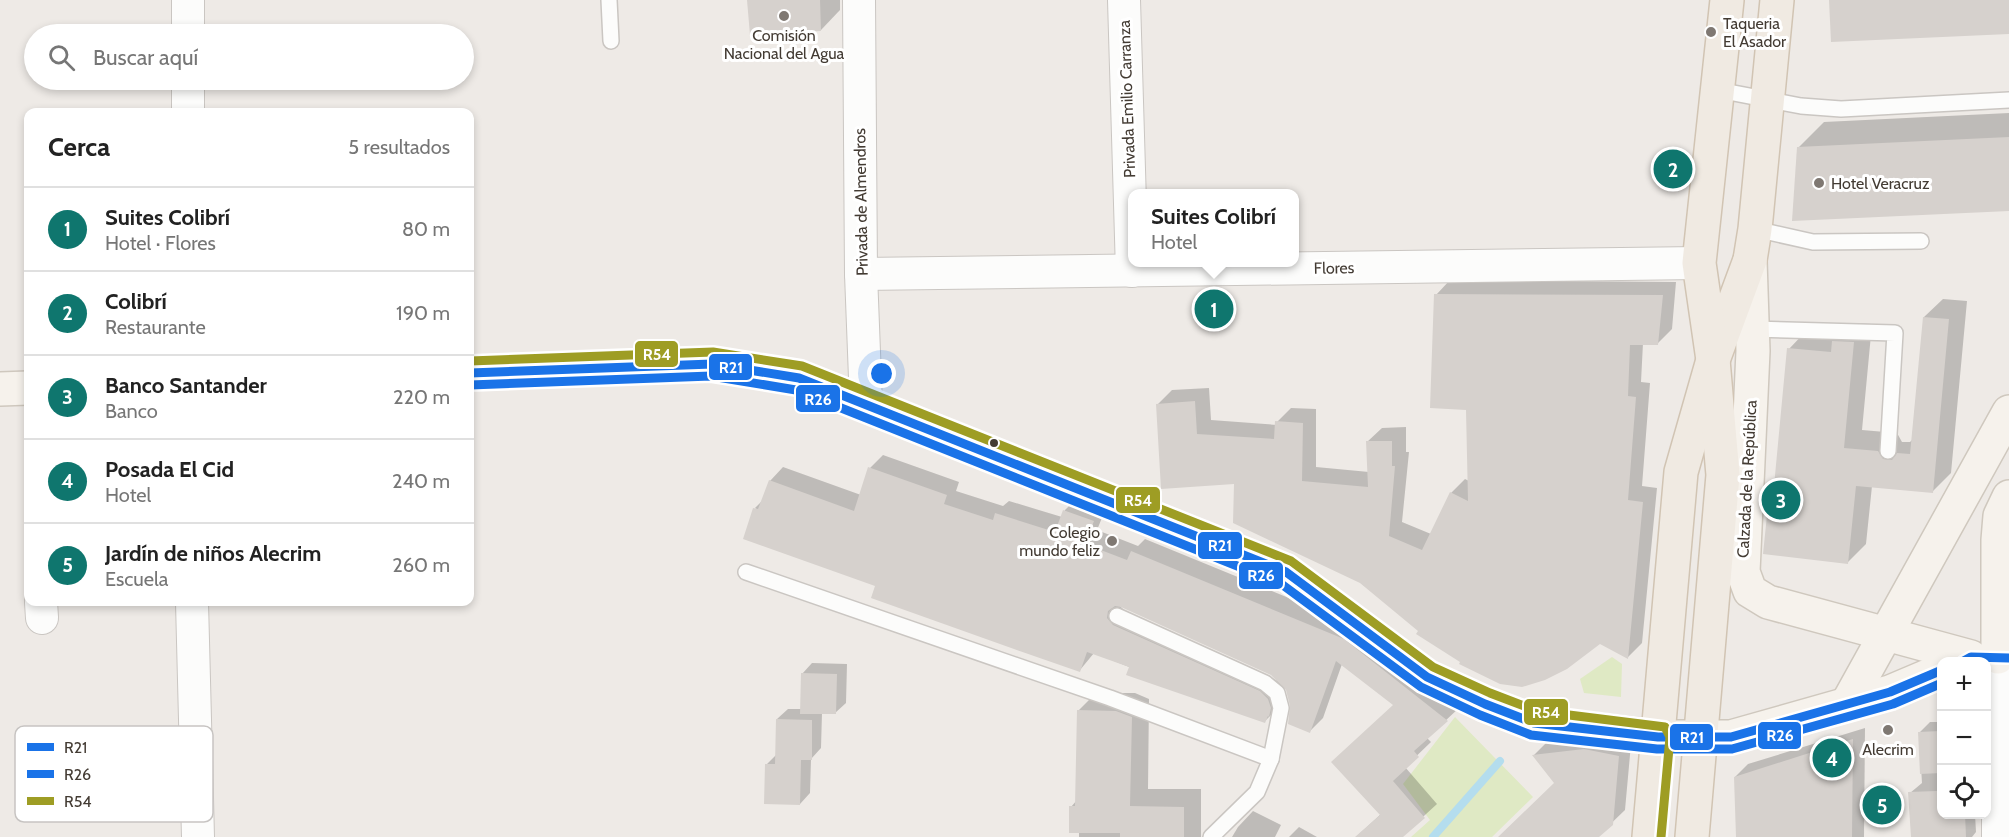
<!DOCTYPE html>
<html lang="es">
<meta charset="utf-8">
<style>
body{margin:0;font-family:Cabin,sans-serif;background:#f6f6f6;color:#222}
.controls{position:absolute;right:18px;bottom:18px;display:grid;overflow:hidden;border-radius:12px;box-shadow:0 3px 9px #0003}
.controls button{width:54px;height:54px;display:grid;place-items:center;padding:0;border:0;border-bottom:2px solid #e0e0e0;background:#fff;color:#222;font:30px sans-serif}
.you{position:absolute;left:882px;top:374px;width:21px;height:21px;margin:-15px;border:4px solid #fff;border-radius:50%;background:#1a73e8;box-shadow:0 0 0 9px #1a73e833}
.badge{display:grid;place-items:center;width:39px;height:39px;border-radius:50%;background:#0f766e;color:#fff;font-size:20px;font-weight:700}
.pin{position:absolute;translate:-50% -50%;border:3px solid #fff;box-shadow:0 2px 6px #0006}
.popup{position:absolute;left:1128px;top:189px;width:171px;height:78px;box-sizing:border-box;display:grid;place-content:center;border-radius:12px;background:#fff;filter:drop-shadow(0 2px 4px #0005);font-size:20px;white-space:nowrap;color:#767676}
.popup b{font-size:22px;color:#222}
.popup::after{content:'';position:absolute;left:50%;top:100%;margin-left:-12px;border:12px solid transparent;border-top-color:#fff}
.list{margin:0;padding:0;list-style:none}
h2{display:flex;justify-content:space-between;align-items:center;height:78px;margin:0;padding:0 24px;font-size:26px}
h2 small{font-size:20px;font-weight:400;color:#767676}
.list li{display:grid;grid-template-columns:39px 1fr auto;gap:18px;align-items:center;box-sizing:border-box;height:84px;padding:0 24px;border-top:2px solid #e0e0e0}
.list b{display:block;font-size:22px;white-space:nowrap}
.list p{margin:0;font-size:20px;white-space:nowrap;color:#767676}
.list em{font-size:20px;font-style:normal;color:#767676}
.icon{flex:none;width:33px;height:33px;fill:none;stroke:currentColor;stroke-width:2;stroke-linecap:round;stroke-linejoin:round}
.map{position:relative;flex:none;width:2009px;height:837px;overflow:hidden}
.search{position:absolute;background:#fff;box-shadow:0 3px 9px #0003;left:24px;top:24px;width:450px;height:66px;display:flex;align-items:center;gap:15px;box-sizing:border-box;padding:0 21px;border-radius:33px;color:#767676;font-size:22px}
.panel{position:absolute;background:#fff;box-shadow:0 3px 9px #0003;left:24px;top:108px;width:450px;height:498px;border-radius:12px}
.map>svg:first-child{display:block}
</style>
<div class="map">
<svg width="2009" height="837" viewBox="0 0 2009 837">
<rect width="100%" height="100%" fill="#eeeae6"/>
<g fill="#dfe9c4">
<path d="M1612 657 1622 664 1621 697 1584 693 1580 679Z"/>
<path d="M1455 717 1533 797 1492 837H1411L1430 820 1403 784Z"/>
</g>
<g fill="#0003" fill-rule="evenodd">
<path d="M750 0H840V10L821 30Z"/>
<path d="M2009 113V209L1798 148 1824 122Z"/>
<path d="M1450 280 1676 282 1672 329 1658 343H1643L1641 382 1650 383 1642 486 1657 488 1642 643 1628 657 1600 642 1462 662 1420 630 1235 483 1158 404 1172 390 1209 388 1211 420 1277 425V422L1291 408 1316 409V467L1369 472 1367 442 1382 428 1406 427V452H1409L1402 522 1431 534 1451 493 1465 479 1469 481 1467 408 1436 295Z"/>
<path d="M1943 299 1967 301 1951 473 1932 492 1872 486 1866 544 1847 563 1771 486 1776 481 1789 349 1807 330 1842 333 1852 323 1872 324 1862 430 1897 433 1902 442H1910L1912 440 1924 317Z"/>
<path d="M883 455 959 482 956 491 1003 506 1009 501 1062 517 1065 510 1078 497 1106 508 1097 530 1138 546 1145 539 1357 626 1460 707 1427 738 1431 742 1405 767 1437 804 1401 837H1356L1381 814 1395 704 1342 664 1323 718 1310 731 1292 706 1288 690 1280 682 1284 694 1278 708 1265 721 1094 653 1080 670 877 585 755 508 763 500 770 481 783 467 861 495 870 468ZM1119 605 1272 674 1278 681 1126 612Z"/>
<path d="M812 663 847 664 846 703 835 713H822L821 748 811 759 810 793 800 804 766 765 777 754V719L788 709H801L802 674Z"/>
<path d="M1096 693H1135L1149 699 1148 789H1201V837H1079V832L1071 807 1077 800 1078 711Z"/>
<path d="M1930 722H1942V814H1975L1976 832 1972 837H1913L1910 793 1922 783 1919 733Z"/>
<path d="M1865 728 1864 837H1737L1735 777 1748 764Z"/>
<path d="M1597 737 1631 744 1625 810 1597 837H1499L1556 783 1534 755 1546 743Z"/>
<path d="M1253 811 1281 825 1275 837H1232L1238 827Z"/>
<path d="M1299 827 1317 837H1289Z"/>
</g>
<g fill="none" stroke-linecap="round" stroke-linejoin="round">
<path stroke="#b4ddee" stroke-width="8" d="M1433 837 1500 761"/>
</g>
<g fill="#d6d1cd">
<path d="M747 0H820L821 31 750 35Z"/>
<path d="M1829 0H2009V34L1831 42Z"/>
<path d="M2009 137V211L1792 221 1797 147Z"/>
<path d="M1434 294 1663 295 1658 345H1630L1628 396 1636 397 1628 500 1643 502 1628 659 1600 644 1567 669 1545 680 1522 687 1500 684 1459 664 1460 662 1416 634 1418 631 1360 583 1233 523 1234 484 1161 489 1156 404 1195 401 1197 434 1274 439 1275 421 1303 423 1302 481 1368 487 1366 441H1392V466H1395L1389 536 1422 550 1450 492 1468 501 1466 410 1430 408Z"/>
<path d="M1923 317 1949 319 1933 493 1856 486 1848 564 1763 554 1770 486H1774L1787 348 1831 352 1832 341 1854 342 1844 448 1878 451 1883 459 1892 460 1897 453 1910 454Z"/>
<path d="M868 467 947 495 944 504 993 520 995 513 1055 532 1063 510 1094 521 1085 544 1127 560 1131 551 1344 639 1448 721 1414 751 1419 757 1393 781 1425 818 1403 837H1355L1380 815 1331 762 1393 705 1336 661 1310 733 1288 724 1290 706 1286 690 1271 675 1121 607 1115 606 1108 611 1107 618 1113 625 1260 691 1268 699 1271 708 1269 717 1268 716 1265 723 1126 675 1129 667 1087 652 1080 672 1014 649 871 598 875 586 743 539 753 508 758 509 769 480 854 511Z"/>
<path d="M801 673 837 674 836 714H800Z"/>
<path d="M1077 710 1116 711 1132 717 1130 806 1184 807V837H1120V833H1069V806H1075Z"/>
<path d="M776 719 812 720V760H801L800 805 764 804 765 764H775Z"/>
<path d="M1941 731V773L1920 774 1918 732Z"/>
<path d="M1853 739 1852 837H1736L1734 777Z"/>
<path d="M1584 749 1619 756 1613 825 1599 837H1498L1554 783 1532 755Z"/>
<path d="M1937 791 1939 814H1965L1966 837H1911L1908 792Z"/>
</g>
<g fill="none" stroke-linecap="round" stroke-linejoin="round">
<g stroke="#cac6c2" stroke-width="18">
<g id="lane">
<path d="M609 0 611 41"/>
<path d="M1718 90 1801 106 1841 109 2009 100"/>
<path d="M1755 229 1813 242 1921 241"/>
<path d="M1752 329 1895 333 1888 451"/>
<path d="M746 572 1110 698 1271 759"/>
<path d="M1117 616 1265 683 1277 693 1281 708 1271 759 1257 792 1211 837"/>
</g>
</g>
<g stroke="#cac6c2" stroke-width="34">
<g id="street">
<path d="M859 0 861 274 866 404"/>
<path d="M1124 0 1132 271"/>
<path d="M188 34V0"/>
<path d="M188 112V80"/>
<path d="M861 274 1699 263"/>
<path d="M41 602 42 618"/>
<path d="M192 602 198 837"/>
<path d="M1998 657V837"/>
</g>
</g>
<g stroke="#cfc8be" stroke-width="36">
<g id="secondary">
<path d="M1750 260 1753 351 1743 572 1750 591 1768 602 1971 657"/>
<path d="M470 373 712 364 799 378 1286 572 1427 677 1485 704 1534 723 1658 737H1731L1890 692 1942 670"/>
<path d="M0 389 28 388"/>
<path d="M1998 657V540L2000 516 2009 497"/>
<path d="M1847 704 2009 412"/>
</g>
</g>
<g stroke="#d1c4b3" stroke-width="36">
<g id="primary">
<path d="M1649 837 1681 472 1713 360 1750 260 1755 229 1777 0"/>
<path d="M1692 837 1723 475 1713 360 1699 263 1727 0"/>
</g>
</g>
<use href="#lane" stroke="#fcfcfb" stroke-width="15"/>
<use href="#street" stroke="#fcfcfb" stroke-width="32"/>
<use href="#secondary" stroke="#f6f2ec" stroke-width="33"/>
<use href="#primary" stroke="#f0eae2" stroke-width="33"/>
<g stroke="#fff" stroke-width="14">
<g id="bus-1">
<path d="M470 373 712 364 799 378 1286 572 1427 677 1485 704 1534 723 1658 737H1731L1890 692 1942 670"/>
<path d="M1962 662 1971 657 2009 658"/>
</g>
</g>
<g stroke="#fff" stroke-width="14">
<path id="bus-2" d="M470 385 711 376 796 390 1280 583 1421 687 1480 715 1531 735 1657 749H1732L1893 704 1942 683"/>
</g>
<g stroke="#fff" stroke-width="14">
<path id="bus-3" d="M470 361 713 352 802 366 1291 561 1433 667 1490 693 1537 711 1665 727 1670 737 1661 837"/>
</g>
<use href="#bus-1" stroke="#1a73e8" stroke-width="9"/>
<use href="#bus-2" stroke="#1a73e8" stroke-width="9"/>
<use href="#bus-3" stroke="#9e9d24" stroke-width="9"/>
</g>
<g fill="#7f7872" stroke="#fff" stroke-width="2">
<circle cx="784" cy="16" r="6"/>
<circle cx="1711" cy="32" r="6"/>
<circle cx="1819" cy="183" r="6"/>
<circle cx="1112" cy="541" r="6"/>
<circle cx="1888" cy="730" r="6"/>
</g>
<circle fill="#433b33" stroke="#fff" stroke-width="2" cx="994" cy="443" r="5"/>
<g text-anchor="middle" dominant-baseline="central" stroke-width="6" stroke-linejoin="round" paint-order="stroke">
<g font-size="16" fill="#433b33" stroke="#fff" text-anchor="start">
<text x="1723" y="23">Taqueria<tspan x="1723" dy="18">El Asador</tspan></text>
<text x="784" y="35" text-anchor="middle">Comisión<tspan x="784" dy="18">Nacional del Agua</tspan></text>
<text x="1831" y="183">Hotel Veracruz</text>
<text x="1100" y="532" text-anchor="end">Colegio<tspan x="1100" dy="18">mundo feliz</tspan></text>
<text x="1888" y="749" text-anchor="middle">Alecrim</text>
</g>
<g font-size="16" fill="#433b33" stroke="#fff">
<text transform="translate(1127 99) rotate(-92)">Privada Emilio Carranza</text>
<text transform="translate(861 202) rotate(-91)">Privada de Almendros</text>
<text transform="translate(1334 268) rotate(-1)">Flores</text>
<text transform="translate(1747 479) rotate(-87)">Calzada de la República</text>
</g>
</g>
<rect x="15" y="726" width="198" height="96" rx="9" fill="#fff" stroke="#c7c4c2" stroke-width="1.5"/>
<rect x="27" y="743" width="27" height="8" fill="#1a73e8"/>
<rect x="27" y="770" width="27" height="8" fill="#1a73e8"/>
<rect x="27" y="797" width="27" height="8" fill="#9e9d24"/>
<g font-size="16" fill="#433b33">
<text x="64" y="753">R21</text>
<text x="64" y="780">R26</text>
<text x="64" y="807">R54</text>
</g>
<g stroke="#fff" stroke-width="2">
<rect x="634" y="340" width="45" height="28" rx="6" fill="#9e9d24"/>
<rect x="708" y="353" width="45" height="28" rx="6" fill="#1a73e8"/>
<rect x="795" y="384" width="46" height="29" rx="6" fill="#1a73e8"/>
<rect x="1115" y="486" width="46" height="28" rx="6" fill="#9e9d24"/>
<rect x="1197" y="531" width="46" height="29" rx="6" fill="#1a73e8"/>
<rect x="1238" y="561" width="46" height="29" rx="6" fill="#1a73e8"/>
<rect x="1523" y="698" width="46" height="28" rx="6" fill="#9e9d24"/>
<rect x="1757" y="721" width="45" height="29" rx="6" fill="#1a73e8"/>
<rect x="1669" y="723" width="45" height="28" rx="6" fill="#1a73e8"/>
</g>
<g font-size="16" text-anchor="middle" font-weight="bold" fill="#fff">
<text x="657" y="360">R54</text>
<text x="731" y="373">R21</text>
<text x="818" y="405">R26</text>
<text x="1138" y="506">R54</text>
<text x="1220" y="551">R21</text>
<text x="1261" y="581">R26</text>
<text x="1546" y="718">R54</text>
<text x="1780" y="741">R26</text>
<text x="1692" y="743">R21</text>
</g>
</svg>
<div class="controls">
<button>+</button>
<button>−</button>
<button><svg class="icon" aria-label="locate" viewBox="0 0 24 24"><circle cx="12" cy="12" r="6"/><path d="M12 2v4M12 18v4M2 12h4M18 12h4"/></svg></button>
</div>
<div class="you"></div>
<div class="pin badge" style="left:1214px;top:309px">1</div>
<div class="popup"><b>Suites Colibrí</b>Hotel</div>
<div class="pin badge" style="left:1673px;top:169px">2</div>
<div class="pin badge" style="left:1781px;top:500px">3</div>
<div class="pin badge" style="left:1832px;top:758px">4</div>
<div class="pin badge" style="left:1882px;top:805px">5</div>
<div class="search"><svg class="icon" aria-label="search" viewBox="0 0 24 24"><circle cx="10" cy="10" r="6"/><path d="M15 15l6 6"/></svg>Buscar aquí</div>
<section class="panel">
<h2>Cerca<small>5 resultados</small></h2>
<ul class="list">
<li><span class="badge">1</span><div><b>Suites Colibrí</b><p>Hotel · Flores</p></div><em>80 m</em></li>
<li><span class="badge">2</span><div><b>Colibrí</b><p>Restaurante</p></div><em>190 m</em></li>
<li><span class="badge">3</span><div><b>Banco Santander</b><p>Banco</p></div><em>220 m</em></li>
<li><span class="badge">4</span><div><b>Posada El Cid</b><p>Hotel</p></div><em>240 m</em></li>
<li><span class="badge">5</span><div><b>Jardín de niños Alecrim</b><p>Escuela</p></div><em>260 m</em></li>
</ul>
</section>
</div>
